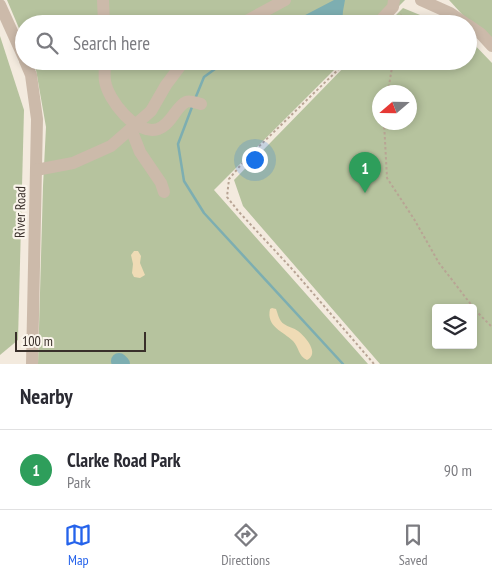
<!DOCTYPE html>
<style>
body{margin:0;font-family:"PT Sans Narrow",sans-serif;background:#f7f7f7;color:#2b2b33}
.controls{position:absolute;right:15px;bottom:15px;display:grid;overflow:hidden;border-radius:5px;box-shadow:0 2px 8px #0003}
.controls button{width:45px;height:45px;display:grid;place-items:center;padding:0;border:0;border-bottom:1px solid #e1e1e2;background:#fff;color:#2b2b33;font:25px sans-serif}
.compass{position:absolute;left:372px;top:85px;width:45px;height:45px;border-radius:50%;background:#fff;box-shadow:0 2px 8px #0003;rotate:250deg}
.scale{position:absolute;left:15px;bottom:12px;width:131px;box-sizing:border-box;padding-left:5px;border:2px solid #392f2a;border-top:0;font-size:14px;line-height:18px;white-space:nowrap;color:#392f2a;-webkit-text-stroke:4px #faf4eb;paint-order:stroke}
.you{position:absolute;left:254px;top:159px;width:18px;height:18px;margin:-12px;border:4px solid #fff;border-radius:50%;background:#1a73e8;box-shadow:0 0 0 8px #1a73e833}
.badge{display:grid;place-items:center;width:32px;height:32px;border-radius:50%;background:#2563eb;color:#fff;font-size:16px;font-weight:700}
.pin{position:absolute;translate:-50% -41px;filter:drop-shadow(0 1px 2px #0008)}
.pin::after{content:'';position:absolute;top:26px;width:18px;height:15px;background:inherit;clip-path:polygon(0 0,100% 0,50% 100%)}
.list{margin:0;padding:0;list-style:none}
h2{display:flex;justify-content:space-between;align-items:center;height:65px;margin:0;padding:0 20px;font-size:21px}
h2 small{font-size:16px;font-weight:400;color:#7c7c81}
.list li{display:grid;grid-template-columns:32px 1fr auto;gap:15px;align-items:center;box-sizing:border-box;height:80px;padding:0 20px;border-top:1px solid #e1e1e2}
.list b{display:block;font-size:19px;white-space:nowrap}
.list p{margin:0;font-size:16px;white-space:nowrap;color:#7c7c81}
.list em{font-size:16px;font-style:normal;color:#7c7c81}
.icon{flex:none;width:28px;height:28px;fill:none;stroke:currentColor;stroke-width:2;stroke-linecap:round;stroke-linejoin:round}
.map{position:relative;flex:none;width:492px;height:364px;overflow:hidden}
.search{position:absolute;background:#fff;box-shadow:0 2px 8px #0003;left:15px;right:15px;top:15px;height:55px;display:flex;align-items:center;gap:12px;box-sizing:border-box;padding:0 18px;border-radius:28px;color:#7c7c81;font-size:19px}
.sheet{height:145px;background:#fff}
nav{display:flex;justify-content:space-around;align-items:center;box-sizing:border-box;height:70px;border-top:1px solid #e1e1e2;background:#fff;font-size:14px;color:#7c7c81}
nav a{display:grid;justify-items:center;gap:2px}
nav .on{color:#2563eb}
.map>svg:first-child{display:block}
</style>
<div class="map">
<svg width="492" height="364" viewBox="0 0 492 364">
<rect width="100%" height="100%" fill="#f3eade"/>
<g fill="#b6c39e" fill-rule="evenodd">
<path d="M7 0H405L381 24H24V40Z"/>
<path d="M449 0H492V47Z"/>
<path d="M403 8 442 24H387Z"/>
<path d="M0 36 24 110 18 340 0 355Z"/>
<path d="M468 38 492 63V364H380L243 206 234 180 350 61H468ZM380 92H410V122H380ZM436 308H473V345H436Z"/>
<path d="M33 61H343L214 190 368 364H38L43 186 46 127 36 70Z"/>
</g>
<g fill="#efdbb5">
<path d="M134 251H138L141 256 140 263 145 275 140 278 134 277 132 273 133 264 131 255Z"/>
<path d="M272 308 276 309C278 314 279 321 284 324 288 327 294 328 298 331 306 337 320 354 307 360 298 356 299 347 293 341 283 331 266 327 270 309Z"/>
</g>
<path fill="#7daeb1" d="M334 0H345L343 11 342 24H288Z"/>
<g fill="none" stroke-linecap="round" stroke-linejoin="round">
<g stroke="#7daeb1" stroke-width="2.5">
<path d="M195 99 204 77 226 61"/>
<path d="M192 107 178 144 184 181 204 213 343 364"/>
</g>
<path stroke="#7daeb1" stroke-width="16" d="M119 361 122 364"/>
<g stroke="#b8a494" stroke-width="2" stroke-dasharray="2.5 2.5" stroke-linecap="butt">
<path d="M399 24 401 14"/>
<path d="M347 61 245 160 229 179 227 197 239 212 293 270 374 364"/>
<path d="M388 92 393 61"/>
<path d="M384 122 387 178 414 219 439 263 476 311 492 327"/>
</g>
<g stroke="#ccbaaa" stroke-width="12">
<path d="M103 0 104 24"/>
<path d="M421 0 450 13 466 24"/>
<path d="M0 5 24 58"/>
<path d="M241 24 285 0"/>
<path d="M377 24 393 7 394 0"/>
<path d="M468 25 481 34 492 46"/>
<path d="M25 61 31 75 37 119 32 364"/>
<path d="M105 61C105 67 104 75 105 81 108 100 136 136 158 129 172 124 176 106 186 102 190 100 196 103 201 104"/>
<path d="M131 129 140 152 161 183 164 192"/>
<path d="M36 170 73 163 111 146 151 111 166 85 184 61"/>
</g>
</g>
<g text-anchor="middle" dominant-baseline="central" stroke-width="4.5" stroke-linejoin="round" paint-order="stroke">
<g font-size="14" fill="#392f2a" stroke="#faf4eb">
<text transform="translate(20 212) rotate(-89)">River Road</text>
</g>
</g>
</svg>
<div class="controls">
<button><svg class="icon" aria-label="layers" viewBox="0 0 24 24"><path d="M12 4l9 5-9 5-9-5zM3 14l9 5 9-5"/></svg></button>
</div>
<svg class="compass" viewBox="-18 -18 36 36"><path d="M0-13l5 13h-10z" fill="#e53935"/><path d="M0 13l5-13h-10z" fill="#7c7c81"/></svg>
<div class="scale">100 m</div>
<div class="you"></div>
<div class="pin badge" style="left:365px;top:193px;background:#2e9e5b">1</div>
<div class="search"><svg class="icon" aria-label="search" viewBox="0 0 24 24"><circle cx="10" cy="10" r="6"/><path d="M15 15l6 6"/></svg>Search here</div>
</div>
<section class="sheet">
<h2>Nearby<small></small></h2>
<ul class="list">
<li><span class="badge" style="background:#2e9e5b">1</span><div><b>Clarke Road Park</b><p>Park</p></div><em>90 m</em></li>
</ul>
</section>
<nav>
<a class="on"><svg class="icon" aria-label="map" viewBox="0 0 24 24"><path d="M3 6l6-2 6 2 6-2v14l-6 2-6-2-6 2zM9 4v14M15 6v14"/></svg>Map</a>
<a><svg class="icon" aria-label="directions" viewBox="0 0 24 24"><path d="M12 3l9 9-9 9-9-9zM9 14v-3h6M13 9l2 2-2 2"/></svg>Directions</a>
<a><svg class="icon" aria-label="saved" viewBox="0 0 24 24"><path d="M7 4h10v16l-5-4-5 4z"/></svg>Saved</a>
</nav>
